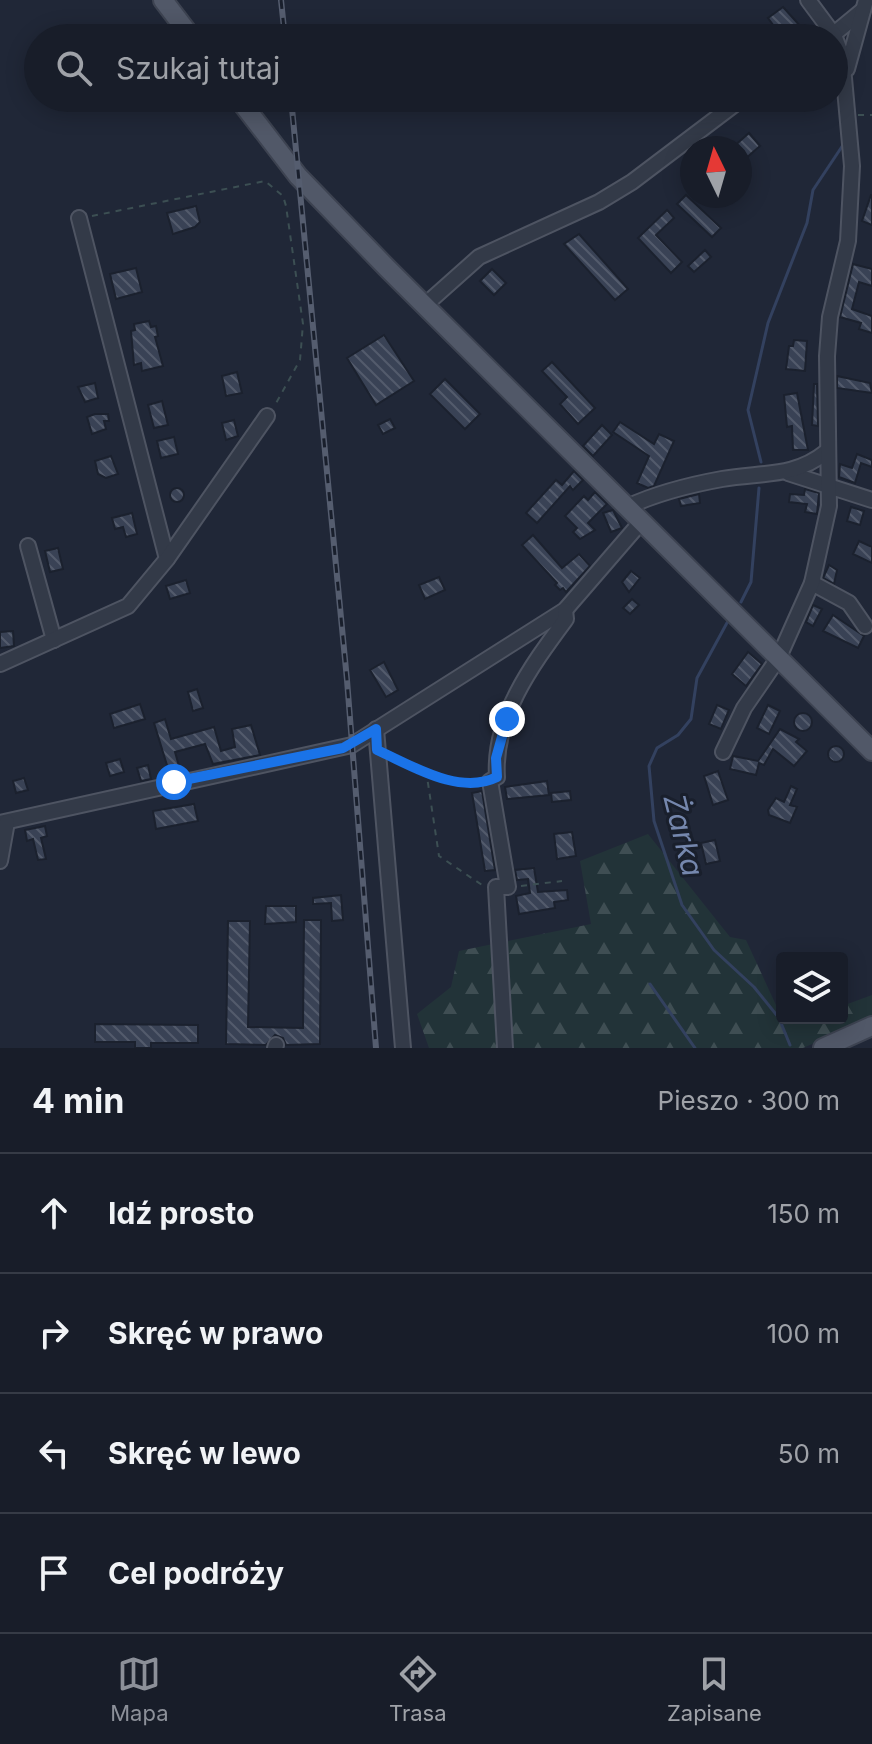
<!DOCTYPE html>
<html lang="pl">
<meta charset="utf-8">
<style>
body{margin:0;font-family:Inter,sans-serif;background:#212631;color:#f1f3f6}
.controls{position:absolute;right:24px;bottom:24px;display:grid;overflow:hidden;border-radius:8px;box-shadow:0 4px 20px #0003}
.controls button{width:72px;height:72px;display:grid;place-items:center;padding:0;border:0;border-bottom:2px solid #363b46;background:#181d29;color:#f1f3f6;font:40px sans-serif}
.compass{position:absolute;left:680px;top:136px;width:72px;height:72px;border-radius:50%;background:#181d29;box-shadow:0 4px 20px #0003;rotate:355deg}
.stop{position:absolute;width:24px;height:24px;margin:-18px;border:6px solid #1a73e8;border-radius:50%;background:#fff}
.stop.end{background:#1a73e8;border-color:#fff;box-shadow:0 2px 8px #0008}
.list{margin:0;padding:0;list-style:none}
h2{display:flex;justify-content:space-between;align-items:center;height:104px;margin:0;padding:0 32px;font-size:34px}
h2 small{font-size:26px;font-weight:400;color:#9fa2a8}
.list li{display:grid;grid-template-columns:52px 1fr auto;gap:24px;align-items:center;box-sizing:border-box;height:120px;padding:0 32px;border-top:2px solid #363b46}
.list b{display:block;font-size:30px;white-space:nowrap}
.list em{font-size:26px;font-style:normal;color:#9fa2a8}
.icon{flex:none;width:44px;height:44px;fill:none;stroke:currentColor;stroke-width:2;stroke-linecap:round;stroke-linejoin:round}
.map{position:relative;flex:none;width:872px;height:1048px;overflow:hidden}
.search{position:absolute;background:#181d29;box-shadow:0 4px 20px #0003;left:24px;right:24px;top:24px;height:88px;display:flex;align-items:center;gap:20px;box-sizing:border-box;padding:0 28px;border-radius:44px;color:#9fa2a8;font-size:30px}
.sheet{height:584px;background:#181d29}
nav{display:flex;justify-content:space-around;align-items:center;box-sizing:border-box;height:112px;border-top:2px solid #363b46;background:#181d29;font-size:22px;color:#9fa2a8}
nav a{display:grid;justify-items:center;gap:4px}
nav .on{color:#8c9099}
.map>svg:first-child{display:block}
</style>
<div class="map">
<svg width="872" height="1048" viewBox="0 0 872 1048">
<defs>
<pattern id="forest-firs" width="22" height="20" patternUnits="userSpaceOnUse" patternTransform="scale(2)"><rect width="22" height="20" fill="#223338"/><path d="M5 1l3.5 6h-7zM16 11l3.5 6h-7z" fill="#3f4e53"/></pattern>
<pattern id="building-back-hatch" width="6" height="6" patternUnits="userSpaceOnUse" patternTransform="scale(2)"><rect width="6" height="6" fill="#394255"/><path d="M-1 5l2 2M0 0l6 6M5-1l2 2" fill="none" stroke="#535b6c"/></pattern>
</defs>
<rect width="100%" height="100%" fill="#202737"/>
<path fill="url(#forest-firs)" d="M648 834 730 937 746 940 782 1018 801 1023 815 1018H842V1006L872 995V1018L803 1048H429L417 1014 451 987 459 951 591 924 580 861Z"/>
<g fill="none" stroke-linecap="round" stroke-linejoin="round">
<g stroke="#33415f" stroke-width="3">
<path d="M761 462 748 410 768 323 807 223 813 190 843 145"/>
<path d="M741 602 751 582 759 488"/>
<path d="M728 621 697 678 691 719 678 735 657 748 649 766 654 821 682 905 714 950 754 987 779 1018 790 1045"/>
<path d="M650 984 695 1048"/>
</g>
</g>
<g fill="url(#building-back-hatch)" stroke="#1b212e" stroke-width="2">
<path d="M783 7 802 28 795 34 791 29 782 37 768 18Z"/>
<path d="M749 133 760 146 745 159 740 148H732Z"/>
<path d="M686 195 721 228 712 237 677 204Z"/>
<path d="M871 195H872V225L862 221Z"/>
<path d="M196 206 200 222 195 227 173 234 167 213Z"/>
<path d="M667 210 674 218 656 235 682 262 671 273 638 238Z"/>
<path d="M579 234 628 289 615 300 564 244Z"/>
<path d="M705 250 711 257 694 272 688 266Z"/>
<path d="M853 264 872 269V286L859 282 852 309 872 316V333L859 329 861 323 840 317Z"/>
<path d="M136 268 142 292 116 299 110 274Z"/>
<path d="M492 269 506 283 494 295 480 281Z"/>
<path d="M149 321 151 327 156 326 158 336 155 337 163 366 142 371 141 363 134 365 131 331 135 330 134 324Z"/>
<path d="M384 335 414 381 376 405 347 358Z"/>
<path d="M794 340 807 341 805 371 786 369 789 346H793Z"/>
<path d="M552 362 595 408 578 424 560 404 567 397 542 371Z"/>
<path d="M237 372 242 393 226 396 222 376Z"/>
<path d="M837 376 870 383 872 393 837 388Z"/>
<path d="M445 379 480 414 465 429 430 394Z"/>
<path d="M95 383 98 398 85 402 78 387Z"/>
<path d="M814 384H817L818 426 812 425Z"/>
<path d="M797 393 808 450H793L792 426 787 427 784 395Z"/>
<path d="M162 401 168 425 154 428 148 405Z"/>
<path d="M95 414H108L109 421H104L106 429 92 434 87 417Z"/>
<path d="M390 419 395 428 383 434 378 425Z"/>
<path d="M234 420 238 436 226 440 222 423Z"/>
<path d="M620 422 654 444 659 434 674 441 654 486 648 488 637 483 649 456 613 432Z"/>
<path d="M602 425 612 435 593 456 583 446Z"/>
<path d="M174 437 178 454 161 458 157 441Z"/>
<path d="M857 454 872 460V467L861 463 855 483 839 477 840 464 852 468Z"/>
<path d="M111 456 118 474 106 478 98 474 95 461Z"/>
<path d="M574 471 583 480 573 490 570 486 537 523 526 513 556 480 562 485Z"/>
<circle cx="177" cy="495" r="7"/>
<path d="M805 489 819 493 817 514 805 512 807 504 789 502 790 494 804 495Z"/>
<path d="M595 492 607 504 588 523 595 530 580 539 573 532 577 528 565 516 584 496 588 500Z"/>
<path d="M699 494 700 503 681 506 679 499Z"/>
<path d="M851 507 864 511 860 525 847 521Z"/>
<path d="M613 510 622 528 611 532 603 513Z"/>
<path d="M132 513 137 534 126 537 123 527 115 529 112 518Z"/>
<path d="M533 535 562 568 579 554 590 566 566 592 563 588 560 590 555 585 557 583 522 545Z"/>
<path d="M859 541 872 547V563L853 554Z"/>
<path d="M58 548 63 569 50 572 45 551Z"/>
<path d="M829 565 837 570 834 584 823 578Z"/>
<path d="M631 571 640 578 629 592 622 582Z"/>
<path d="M439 577 445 590 425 599 419 585Z"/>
<path d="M186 580 190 593 170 599 166 586Z"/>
<path d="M632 599 639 605 630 614 623 608Z"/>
<path d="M813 605 822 609 813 626 806 622Z"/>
<path d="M833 615 864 636 858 648 823 631Z"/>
<path d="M13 631 14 646 0 648V632Z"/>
<path d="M748 652 762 664 746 686 732 674Z"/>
<path d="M384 662 398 690 386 697 370 670Z"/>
<path d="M197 689 203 708 193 711 188 692Z"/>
<path d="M140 704 145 719 114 728 110 714Z"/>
<path d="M717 705 729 710 721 729 709 724Z"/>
<path d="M768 705 780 711 769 734 757 728Z"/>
<circle cx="803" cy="722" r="9"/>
<path d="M165 719 171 739 214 727 221 751 235 747 232 729 251 725 260 755 213 764 205 744 175 752 181 773 170 775 154 723Z"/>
<path d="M780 729 799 739 796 742 807 751 794 766 773 749 764 765 759 763 756 775 730 769 733 756 758 761Z"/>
<circle cx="836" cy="754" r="8"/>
<path d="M120 759 124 772 110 776 106 763Z"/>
<path d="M148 765 151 779 141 781 137 768Z"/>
<path d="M718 771 728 800 713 805 704 776Z"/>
<path d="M24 778 28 790 16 793 13 781Z"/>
<path d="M547 781 549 795 507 799 505 787Z"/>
<path d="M791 786 797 789 790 805 797 807 790 823 769 815 768 810 776 798 784 802Z"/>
<path d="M482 791 495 870 485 871 472 793Z"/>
<path d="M570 791 571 800 552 802 551 793Z"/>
<path d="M194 804 198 821 156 829 153 811Z"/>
<path d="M45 826 47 836 41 838 46 859 38 860 33 839 27 841 25 830Z"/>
<path d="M572 832 576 856 557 859 554 834Z"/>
<path d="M715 840 720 861 706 864 701 843Z"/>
<path d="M534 868 538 892 567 890 568 900 554 902 555 908 519 914 516 896 530 893 528 879 517 880 515 870Z"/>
<path d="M341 895 343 920 332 921 331 903 313 904V898Z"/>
<path d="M266 906H296V922L265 924Z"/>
<path d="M304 920H321L320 1044 286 1045 283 1038 275 1035 266 1045 226 1044 228 921H250L248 1027 303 1028Z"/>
<path d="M95 1024 198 1025V1043H151V1048H135V1042H95Z"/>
</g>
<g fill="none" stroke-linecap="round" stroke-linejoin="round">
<g stroke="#4e5462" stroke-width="18">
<g id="minor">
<path d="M829 38 863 10"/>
<path d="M847 69 866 0"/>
<path d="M79 218 167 559"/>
<path d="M424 306 479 257 599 202 632 182 743 98"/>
<path d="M788 473 872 500"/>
<path d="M627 507C657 493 689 485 722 479 761 472 794 478 826 452"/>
<path d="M28 546 54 640"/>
<path d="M812 583 849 603 865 626"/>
<path d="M0 664 128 606 167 559 267 416"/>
<path d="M376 729 403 1048"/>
<path d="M723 752 744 708 779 657 812 583 829 506 827 356 830 317 848 241 852 166 842 56 834 35 808 0"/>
<path d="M0 823 352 745 565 610 641 522"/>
<path d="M0 861 7 822"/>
<path d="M275 1048 276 1045"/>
<path d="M505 1048 496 887H508L490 781 497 777C493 717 532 665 566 619L565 610"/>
</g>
</g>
<g stroke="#3d4351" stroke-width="22">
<g id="major">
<path d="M163 0 192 38"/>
<path d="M238 98 298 176 387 268 872 751"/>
<path d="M823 1048 872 1026"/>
</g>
</g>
<g stroke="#3c4f53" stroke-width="2" stroke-dasharray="6 6" stroke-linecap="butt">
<path d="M858 115H872"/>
<path d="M92 216 265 181 283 196 286 206 303 324 300 360 275 405"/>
<path d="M389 755 450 782 477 781"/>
<path d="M426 770 439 856 485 887"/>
<path d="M521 886 562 881"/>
</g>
<use href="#minor" stroke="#333a48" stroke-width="14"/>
<use href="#major" stroke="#515868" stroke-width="18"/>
<g stroke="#555d6f" stroke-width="6">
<g id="rail">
<path d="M281 0 285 38"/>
<path d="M291 98 347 680 376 1048"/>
</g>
</g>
<use href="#rail" stroke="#191f2c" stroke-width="3" stroke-dasharray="9" stroke-linecap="butt"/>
</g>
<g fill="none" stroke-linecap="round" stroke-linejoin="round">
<path stroke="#1a73e8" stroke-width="10" d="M174 782 343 748 376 729 377 750C411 765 459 796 497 777L496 758 507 719"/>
</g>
<g text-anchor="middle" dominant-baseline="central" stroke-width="6" stroke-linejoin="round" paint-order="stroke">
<g font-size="30" font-style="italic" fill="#7587ad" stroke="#191f2c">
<text transform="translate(684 835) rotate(76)">Żarka</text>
</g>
</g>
</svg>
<div class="controls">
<button><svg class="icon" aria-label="layers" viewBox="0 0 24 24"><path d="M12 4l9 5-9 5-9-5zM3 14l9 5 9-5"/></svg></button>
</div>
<svg class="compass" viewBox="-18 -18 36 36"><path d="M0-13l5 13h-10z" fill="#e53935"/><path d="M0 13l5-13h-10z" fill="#9fa2a8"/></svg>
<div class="stop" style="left:174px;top:782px"></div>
<div class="stop end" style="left:507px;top:719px"></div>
<div class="search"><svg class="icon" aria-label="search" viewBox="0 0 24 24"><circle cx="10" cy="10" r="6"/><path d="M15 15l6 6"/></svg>Szukaj tutaj</div>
</div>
<section class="sheet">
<h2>4 min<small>Pieszo · 300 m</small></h2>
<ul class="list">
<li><svg class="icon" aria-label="ahead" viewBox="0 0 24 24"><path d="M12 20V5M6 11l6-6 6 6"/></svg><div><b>Idź prosto</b></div><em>150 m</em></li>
<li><svg class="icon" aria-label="right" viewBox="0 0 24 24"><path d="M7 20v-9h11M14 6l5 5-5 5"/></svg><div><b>Skręć w prawo</b></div><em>100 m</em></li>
<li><svg class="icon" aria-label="left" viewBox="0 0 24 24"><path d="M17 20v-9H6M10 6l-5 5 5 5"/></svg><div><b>Skręć w lewo</b></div><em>50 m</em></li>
<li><svg class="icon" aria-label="arrive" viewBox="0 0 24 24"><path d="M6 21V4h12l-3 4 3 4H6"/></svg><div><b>Cel podróży</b></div></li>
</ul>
</section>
<nav>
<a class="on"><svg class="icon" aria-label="map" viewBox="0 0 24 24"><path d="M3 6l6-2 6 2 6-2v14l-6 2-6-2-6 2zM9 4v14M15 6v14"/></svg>Mapa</a>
<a><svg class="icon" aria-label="directions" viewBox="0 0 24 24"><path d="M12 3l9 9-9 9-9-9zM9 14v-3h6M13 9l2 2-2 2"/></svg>Trasa</a>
<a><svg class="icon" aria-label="saved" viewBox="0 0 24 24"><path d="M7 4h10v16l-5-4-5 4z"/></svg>Zapisane</a>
</nav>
